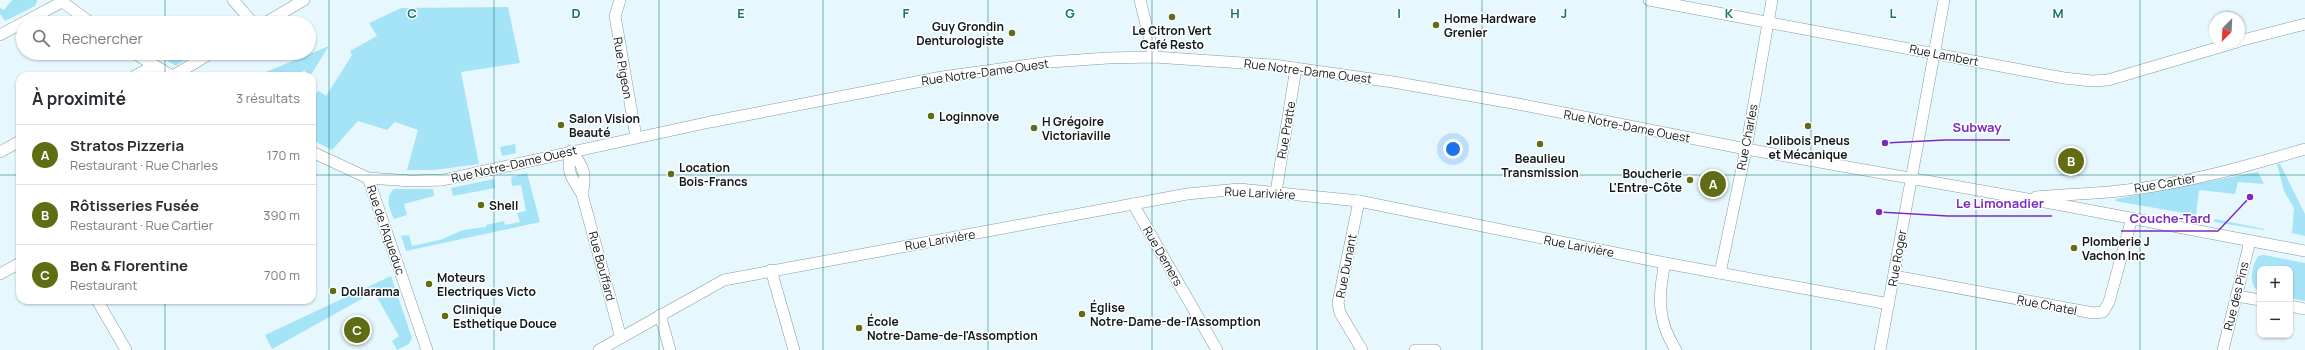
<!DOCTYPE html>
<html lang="fr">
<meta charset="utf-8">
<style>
body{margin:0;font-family:Manrope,sans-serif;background:#f7f7f7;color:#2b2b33}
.controls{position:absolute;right:12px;bottom:12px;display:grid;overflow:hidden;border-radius:8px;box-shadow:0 1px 3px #0004}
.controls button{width:36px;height:36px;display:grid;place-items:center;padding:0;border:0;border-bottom:1px solid #e1e1e2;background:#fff;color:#2b2b33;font:20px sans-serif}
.compass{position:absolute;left:2209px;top:12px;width:36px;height:36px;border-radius:50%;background:#fff;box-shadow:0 1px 3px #0004;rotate:204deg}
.you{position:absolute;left:1453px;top:149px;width:14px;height:14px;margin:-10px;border:3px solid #fff;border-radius:50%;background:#1a73e8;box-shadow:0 0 0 6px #1a73e833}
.badge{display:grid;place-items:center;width:26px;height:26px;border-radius:50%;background:#616d15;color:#fff;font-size:13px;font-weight:700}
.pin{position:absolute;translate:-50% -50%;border:2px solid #fff;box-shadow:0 1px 4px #0006}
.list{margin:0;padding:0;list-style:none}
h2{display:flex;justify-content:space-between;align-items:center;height:52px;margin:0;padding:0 16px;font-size:17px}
h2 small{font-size:13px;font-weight:400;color:#7c7c81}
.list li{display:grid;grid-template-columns:26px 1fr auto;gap:12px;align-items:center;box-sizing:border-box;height:60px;padding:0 16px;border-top:1px solid #e1e1e2}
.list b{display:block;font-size:15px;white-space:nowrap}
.list p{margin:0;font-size:13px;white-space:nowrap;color:#7c7c81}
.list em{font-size:13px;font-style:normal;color:#7c7c81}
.icon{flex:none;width:22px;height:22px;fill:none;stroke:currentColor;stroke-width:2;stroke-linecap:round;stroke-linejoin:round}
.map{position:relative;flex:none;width:2305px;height:350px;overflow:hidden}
.search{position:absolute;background:#fff;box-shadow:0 1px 3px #0004;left:16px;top:16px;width:300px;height:44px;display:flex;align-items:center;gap:10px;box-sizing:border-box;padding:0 14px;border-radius:22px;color:#7c7c81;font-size:15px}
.panel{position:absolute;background:#fff;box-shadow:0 1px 3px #0004;left:16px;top:72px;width:300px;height:232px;border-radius:12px}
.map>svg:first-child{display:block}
</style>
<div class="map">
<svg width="2305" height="350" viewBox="0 0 2305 350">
<rect width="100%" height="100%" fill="#e6f8fe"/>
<g fill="#a5e3f6">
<path d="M12 0H37V1L35 6 5 21 0 14V8L4 10Z"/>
<path d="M508 7 520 63 461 72 479 164 434 170H407L418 130 395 122 387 130 358 121 332 150 312 140V97L319 91 326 96 352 55 350 51 377 36 369 23 401 8Z"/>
<path d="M329 46 310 76 304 70 297 76H256Z"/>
<path d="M155 53 166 55 167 53H188L190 56 176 66Z"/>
<path d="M515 144 516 153 502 156 500 147Z"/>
<path d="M2277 164H2280L2305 214V236L2292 233 2294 208 2284 191Z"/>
<path d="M2258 172 2264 184 2238 182 2235 194 2199 190 2196 215 2115 201 2116 199Z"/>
<path d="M527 173 540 222 406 251 401 236 409 235 412 246 440 240 463 230 486 227V225L504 221 505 225 520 222 517 213 526 211 521 185 512 186 511 177Z"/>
<path d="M494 179 495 188 453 196 451 188Z"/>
<path d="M394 189H433L434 196 404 204 407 215 394 219C390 209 384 197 394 189Z"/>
<path d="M2215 219 2264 229V230L2214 222Z"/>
<path d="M2264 255 2305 263V301L2290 298V269H2260V292C2247 286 2252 266 2258 256Z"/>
<path d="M391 276 412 338 409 344 397 350 392 341 399 336 374 292 272 349 265 335Z"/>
</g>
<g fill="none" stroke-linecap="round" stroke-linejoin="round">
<g stroke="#859aa1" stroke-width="12">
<g id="minor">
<path d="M60 0 91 23"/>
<path d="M233 0 253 23"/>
<path d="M620 0 615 16 636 137"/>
<path d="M1140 0 1154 57"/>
<path d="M1649 0 2064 78 2092 81 2108 80 2237 42"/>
<path d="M265 23 304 0"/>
<path d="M0 35 62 2"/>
<path d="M2239 41 2305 24"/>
<path d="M134 53 172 76"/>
<path d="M135 76 153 66"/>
<path d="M173 76 211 53"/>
<path d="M571 151C566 170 571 178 582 194L621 338"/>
<path d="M571 151C584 166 587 175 582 194"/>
<path d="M0 152 20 141"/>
<path d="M312 152 368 178 412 181 443 180 710 122 942 77 1050 62 1108 58 1154 57 1273 65 1393 82 1518 104 1746 149 2056 204 2305 251"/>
<path d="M368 178 427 350"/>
<path d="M1276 192 1296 68"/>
<path d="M2036 197C2066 194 2097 194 2127 190 2187 183 2247 166 2305 149"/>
<path d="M1359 201 1338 303 1340 313 1362 350"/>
<path d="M1133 204 1217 350"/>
<path d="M1665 263C1658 295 1657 321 1676 350"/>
<path d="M771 270 794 350"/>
<path d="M1720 273 1746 149 1772 0"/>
<path d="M0 274 20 263"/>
<path d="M1894 276 2093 313 2103 312 2109 302 2132 218"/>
<path d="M2237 296 2260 300"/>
<path d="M97 300 126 350"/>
<path d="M2290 306 2305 309"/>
<path d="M660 315 670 350"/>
<path d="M599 350 724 280 1187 194 1239 189 1359 201 1665 263 1889 304"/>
<path d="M1415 350H1435"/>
<path d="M1880 350 1944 0"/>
<path d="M2223 350 2250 241"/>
</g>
</g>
<use href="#minor" stroke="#fff" stroke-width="11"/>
</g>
<path fill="none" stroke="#0f766e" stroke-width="1" stroke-opacity="0.55" d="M165 0V23M329 0V350M494 0V350M659 0V350M823 0V350M988 0V350M1152 0V350M1317 0V350M1482 0V350M1646 0V350M1811 0V350M1976 0V350M2140 0V350M165 53V76M0 175H20M312 175H2305M165 300V350"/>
<g fill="#616d15" stroke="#fff" stroke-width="1.5">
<circle cx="1172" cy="17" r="4"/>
<circle cx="1436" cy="25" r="4"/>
<circle cx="1012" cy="33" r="4"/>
<circle cx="931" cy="116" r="4"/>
<circle cx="561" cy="125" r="4"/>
<circle cx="1808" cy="126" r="4"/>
<circle cx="1034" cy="128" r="4"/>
<circle cx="1540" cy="144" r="4"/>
<circle cx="671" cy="174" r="4"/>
<circle cx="1690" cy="180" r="4"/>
<circle cx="481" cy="205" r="4"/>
<circle cx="2074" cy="248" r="4"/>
<circle cx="429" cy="284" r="4"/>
<circle cx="333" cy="291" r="4"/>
<circle cx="1082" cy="314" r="4"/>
<circle cx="445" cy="316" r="4"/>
<circle cx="859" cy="328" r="4"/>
</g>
<g text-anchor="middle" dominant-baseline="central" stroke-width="3" stroke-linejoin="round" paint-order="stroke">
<g font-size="12" font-weight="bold" fill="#11191c" stroke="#fff" text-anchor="start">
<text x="1444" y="18">Home Hardware<tspan x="1444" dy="14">Grenier</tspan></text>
<text x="1004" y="26" text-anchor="end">Guy Grondin<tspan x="1004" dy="14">Denturologiste</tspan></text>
<text x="1172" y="30" text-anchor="middle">Le Citron Vert<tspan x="1172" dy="14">Café Resto</tspan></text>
<text x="939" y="116">Loginnove</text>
<text x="569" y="118">Salon Vision<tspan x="569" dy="14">Beauté</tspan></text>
<text x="1042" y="121">H Grégoire<tspan x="1042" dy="14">Victoriaville</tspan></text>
<text x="1808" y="140" text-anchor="middle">Jolibois Pneus<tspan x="1808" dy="14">et Mécanique</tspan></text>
<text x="1540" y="158" text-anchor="middle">Beaulieu<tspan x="1540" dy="14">Transmission</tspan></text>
<text x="679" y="167">Location<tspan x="679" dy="14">Bois-Francs</tspan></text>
<text x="1682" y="173" text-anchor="end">Boucherie<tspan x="1682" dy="14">L'Entre-Côte</tspan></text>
<text x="489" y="205">Shell</text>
<text x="2082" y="241">Plomberie J<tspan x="2082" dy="14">Vachon Inc</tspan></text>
<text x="437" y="277">Moteurs<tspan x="437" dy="14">Electriques Victo</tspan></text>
<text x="341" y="291">Dollarama</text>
<text x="1090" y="307">Église<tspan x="1090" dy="14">Notre-Dame-de-l'Assomption</tspan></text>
<text x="453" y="309">Clinique<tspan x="453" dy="14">Esthetique Douce</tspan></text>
<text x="867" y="321">École<tspan x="867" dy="14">Notre-Dame-de-l'Assomption</tspan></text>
</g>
<g font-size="12" fill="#11191c" stroke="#fff">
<text transform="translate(1944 55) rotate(11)">Rue Lambert</text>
<text transform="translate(623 68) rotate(80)">Rue Pigeon</text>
<text transform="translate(1308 71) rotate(7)">Rue Notre-Dame Ouest</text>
<text transform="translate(985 72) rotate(-8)">Rue Notre-Dame Ouest</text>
<text transform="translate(1627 126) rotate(11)">Rue Notre-Dame Ouest</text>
<text transform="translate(1286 130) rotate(-80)">Rue Pratte</text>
<text transform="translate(1747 137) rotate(-79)">Rue Charles</text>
<text transform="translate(514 164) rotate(-13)">Rue Notre-Dame Ouest</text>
<text transform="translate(2165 183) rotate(-10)">Rue Cartier</text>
<text transform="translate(1260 193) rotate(3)">Rue Larivière</text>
<text transform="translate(386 230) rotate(71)">Rue de l'Aqueduc</text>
<text transform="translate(940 240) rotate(-10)">Rue Larivière</text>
<text transform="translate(1579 246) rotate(11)">Rue Larivière</text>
<text transform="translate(1163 256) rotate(60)">Rue Demers</text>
<text transform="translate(1897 258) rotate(-80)">Rue Roger</text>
<text transform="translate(602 266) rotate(75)">Rue Bouffard</text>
<text transform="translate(1346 266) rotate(-79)">Rue Dunant</text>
<text transform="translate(2236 296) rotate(-76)">Rue des Pins</text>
<text transform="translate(2047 305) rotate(11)">Rue Chatel</text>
</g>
</g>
<g font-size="13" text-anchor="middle" font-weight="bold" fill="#0f766e" stroke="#fff" stroke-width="3" stroke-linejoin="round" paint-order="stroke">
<text x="412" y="18">C</text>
<text x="576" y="18">D</text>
<text x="741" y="18">E</text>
<text x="906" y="18">F</text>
<text x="1070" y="18">G</text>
<text x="1235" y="18">H</text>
<text x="1399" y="18">I</text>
<text x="1564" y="18">J</text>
<text x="1729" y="18">K</text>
<text x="1893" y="18">L</text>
<text x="2058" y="18">M</text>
</g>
<path fill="none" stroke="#7b2cbf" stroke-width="1.5" d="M1885 143L1945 140H2010M1879 212L1948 216H2052M2250 197L2218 231H2121"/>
<g fill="#7b2cbf" stroke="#fff" stroke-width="1.5">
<circle cx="1885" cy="143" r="4"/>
<circle cx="1879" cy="212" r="4"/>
<circle cx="2250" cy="197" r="4"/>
</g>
<g font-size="13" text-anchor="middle" font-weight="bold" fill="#7b2cbf" stroke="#fff" stroke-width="3" stroke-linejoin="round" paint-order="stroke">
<text x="1977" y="132">Subway</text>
<text x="2000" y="208">Le Limonadier</text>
<text x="2170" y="223">Couche-Tard</text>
</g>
</svg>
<div class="controls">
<button>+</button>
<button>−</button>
</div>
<svg class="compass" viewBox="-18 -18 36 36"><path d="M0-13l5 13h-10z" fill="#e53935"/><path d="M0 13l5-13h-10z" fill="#7c7c81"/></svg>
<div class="you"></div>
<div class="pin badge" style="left:1713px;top:184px">A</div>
<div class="pin badge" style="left:2071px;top:161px">B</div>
<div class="pin badge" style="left:357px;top:330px">C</div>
<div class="search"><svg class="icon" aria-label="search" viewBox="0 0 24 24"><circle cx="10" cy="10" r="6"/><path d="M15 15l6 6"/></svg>Rechercher</div>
<section class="panel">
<h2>À proximité<small>3 résultats</small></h2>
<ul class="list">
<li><span class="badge">A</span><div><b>Stratos Pizzeria</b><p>Restaurant · Rue Charles</p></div><em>170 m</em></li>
<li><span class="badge">B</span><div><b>Rôtisseries Fusée</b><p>Restaurant · Rue Cartier</p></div><em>390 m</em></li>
<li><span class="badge">C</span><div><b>Ben &amp; Florentine</b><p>Restaurant</p></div><em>700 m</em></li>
</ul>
</section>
</div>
